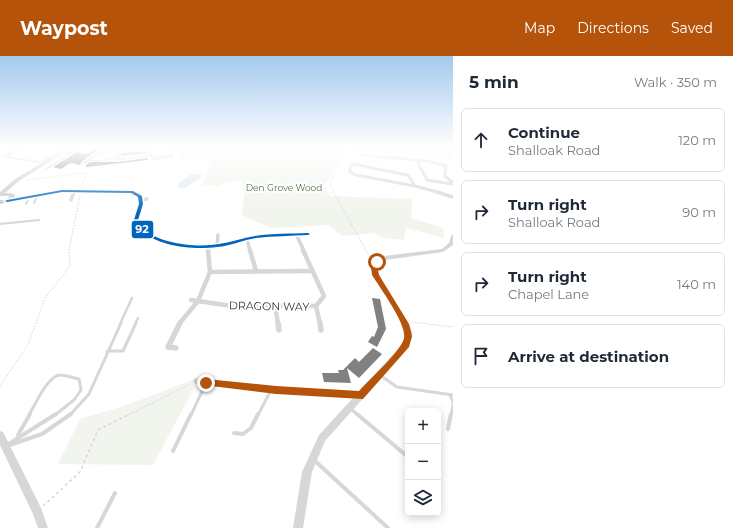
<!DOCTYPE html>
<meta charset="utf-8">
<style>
body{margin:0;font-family:Montserrat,sans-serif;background:#f6f6f7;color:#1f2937}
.controls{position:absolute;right:12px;bottom:12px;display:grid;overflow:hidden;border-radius:6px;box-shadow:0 2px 10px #0003}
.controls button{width:36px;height:36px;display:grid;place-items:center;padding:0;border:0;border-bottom:1px solid #e0e1e3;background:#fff;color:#1f2937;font:20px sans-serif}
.stop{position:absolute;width:12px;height:12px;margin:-9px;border:3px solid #b45309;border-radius:50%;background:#fff}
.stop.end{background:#b45309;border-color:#fff;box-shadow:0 1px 4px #0008}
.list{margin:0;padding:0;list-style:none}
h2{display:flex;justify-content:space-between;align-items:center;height:52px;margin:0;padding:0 16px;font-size:17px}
h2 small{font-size:13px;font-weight:400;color:#747a83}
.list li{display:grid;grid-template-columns:26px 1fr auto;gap:12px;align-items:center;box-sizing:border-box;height:64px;margin:0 8px 8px;padding:0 8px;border:1px solid #e0e1e3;border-radius:6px}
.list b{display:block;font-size:15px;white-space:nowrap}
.list p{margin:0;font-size:13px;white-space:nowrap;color:#747a83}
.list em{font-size:13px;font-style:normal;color:#747a83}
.icon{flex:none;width:22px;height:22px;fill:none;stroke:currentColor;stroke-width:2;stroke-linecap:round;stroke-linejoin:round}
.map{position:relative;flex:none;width:453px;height:472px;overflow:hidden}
header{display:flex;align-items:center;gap:24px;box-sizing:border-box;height:56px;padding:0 20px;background:#b45309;color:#fff}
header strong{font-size:19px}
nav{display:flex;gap:22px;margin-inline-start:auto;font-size:14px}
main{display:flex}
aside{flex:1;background:#fff}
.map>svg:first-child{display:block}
</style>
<header>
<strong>Waypost</strong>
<nav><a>Map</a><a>Directions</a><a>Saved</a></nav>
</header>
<main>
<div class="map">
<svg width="453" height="472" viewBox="0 0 453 472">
<rect width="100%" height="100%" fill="#fff"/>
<g fill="#f1f5ed">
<path d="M183 91H338L334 116 324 130 331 140 412 143 411 162 443 172 444 182 406 172 404 184 383 182 374 177 342 180 329 169 271 172 242 159 244 139 243 124 226 126 219 130 202 129 213 103 180 105Z"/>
<path d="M344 91H453V104L419 98Z"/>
<path d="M200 321 153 409 58 408 80 363 124 350Z"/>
</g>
<path fill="#ddebf3" d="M191 118H200L202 121 185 132 177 131 179 127Z"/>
<g fill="#818181">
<path d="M92 91 113 92 99 93 82 105 80 109 70 107 61 113 53 111 77 96 87 98 92 94Z"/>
<path d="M146 95 147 97 121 100V97Z"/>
<path d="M147 102 148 104 86 111V109L90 106H119Z"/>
<path d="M372 242 380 243 386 273 377 291 368 286 372 280 374 281 378 271Z"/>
<path d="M373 292 382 298 359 322 347 312 351 327 324 326 322 317H339L338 314H343L355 302 359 306Z"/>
</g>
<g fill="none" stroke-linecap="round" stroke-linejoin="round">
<g stroke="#d6d6d6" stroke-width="1" stroke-dasharray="1.5 1.5" stroke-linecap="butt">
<path d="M336 91 338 106 330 130 372 205"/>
<path d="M340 91 393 97"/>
<path d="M381 91 389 96"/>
<path d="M406 98 424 99 453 105"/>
<path d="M26 124 83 117 86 118 82 131"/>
<path d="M412 266 453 271"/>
<path d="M0 330 28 289 45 242 70 210 69 194 80 140"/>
<path d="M128 359 190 328"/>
</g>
<path stroke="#d6d6d6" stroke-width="1.5" stroke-dasharray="3 3" stroke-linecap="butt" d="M43 450 80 416 98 374 130 358"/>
<g stroke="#d7d7d7" stroke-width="1.5">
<path d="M64 96 71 97 81 91"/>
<path d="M119 103 152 99"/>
<path d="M89 104 97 105 119 102"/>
<path d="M40 107 66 91"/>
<path d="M46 113 71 97"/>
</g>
<g stroke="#d7d7d7" stroke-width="2">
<path d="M34 147 37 141"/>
<path d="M26 148 29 142"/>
<path d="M0 168 39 164"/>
</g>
<g stroke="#d7d7d7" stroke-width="2.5">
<path d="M120 268 132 242"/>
<path d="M135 268 138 262"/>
</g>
<g stroke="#d7d7d7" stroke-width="3">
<path d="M107 295H123L136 267"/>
<path d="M380 319 397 331 453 339"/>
<path d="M450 339 453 346"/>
<path d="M350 352 358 359"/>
<path d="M29 359C35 349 48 319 60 319 66 319 73 322 79 323L81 334 74 344 55 359"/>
<path d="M70 359 89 338 121 267"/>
<path d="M191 359 206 327"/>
<path d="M258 359 271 334"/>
<path d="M451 359 453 349"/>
</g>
<g stroke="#d7d7d7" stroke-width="4">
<path d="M357 358 408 401"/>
<path d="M448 373 451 358"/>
<path d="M234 377 243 378 251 372 258 358"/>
<path d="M18 379 30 358"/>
<path d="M7 389 56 358"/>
<path d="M7 390 42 378 71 358"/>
<path d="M173 395 191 358"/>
<path d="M314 404 388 472"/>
<path d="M407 418 408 410"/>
<path d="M97 472 115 437"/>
</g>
<g stroke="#d7d7d7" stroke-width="3">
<path d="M116 91 119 103"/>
<path d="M148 91 153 103 171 100 176 91"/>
<path d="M362 99 427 105 446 110 445 120 453 127"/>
<path d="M5 101 20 91"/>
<path d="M417 105 427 124 452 128"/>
<path d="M84 107 100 96 153 91"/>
<path d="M353 108 408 119 415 130 356 119 350 116V112Z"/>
<path d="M415 130 441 137"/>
<path d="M49 137 62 135 135 137"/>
<path d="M74 137 75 135"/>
</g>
<g stroke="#d7d7d7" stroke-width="3.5">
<path d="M133 136 140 140 141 148 136 164C152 190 189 193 217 190 230 188 242 183 256 181 273 179 291 179 308 178"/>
<path d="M437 136 453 141"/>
<path d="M71 144 74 136"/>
<path d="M141 144 147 143"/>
<path d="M7 145 54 136"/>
<path d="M296 178 304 195"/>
<path d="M247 183 250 195"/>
<path d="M217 190 218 179"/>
<path d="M208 191V195"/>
</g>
<g stroke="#d7d7d7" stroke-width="4.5">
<path d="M250 194 256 215"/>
<path d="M210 216 312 215"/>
<path d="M191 244 225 249 316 250 324 240 303 194"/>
<path d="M275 249 278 268"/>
<path d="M316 250 320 268"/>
<path d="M179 268 198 245 210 216 208 194"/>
</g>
<g stroke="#d7d7d7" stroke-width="5.5">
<path d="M278 267 279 274"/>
<path d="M320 267 321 274"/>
<path d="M176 292 168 291 180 267"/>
<path d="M196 325 276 334 360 340"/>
</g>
<g fill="#d7d7d7" fill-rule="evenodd">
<path d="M0 99 44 106 46 107 44 108 0 101Z"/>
<path d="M453 178V189L443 196 385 204 379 207 377 211C381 228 397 247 406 263 409 268 413 274 412 280 412 287 406 294 402 299L325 385 312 416 303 472H293L302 416 319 379 396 295C406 284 407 281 402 267L373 219 371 211 375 205 384 200 442 193 449 187 451 180Z"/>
<path d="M0 375 3 376 41 452 48 472H38L33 458 0 389Z"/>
</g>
<path fill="#cacaca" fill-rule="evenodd" d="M69 91H73L19 125 5 137H10L15 139V141L9 146 0 148V144H5L10 140H0V136L15 123Z"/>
<g stroke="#fff" stroke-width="3">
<path id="bus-1" d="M62 134 133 135 142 140 143 148 138 164C139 166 141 170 143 172 158 188 198 192 219 188 232 186 243 182 255 180 273 177 291 178 308 177L310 178 308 179C291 180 273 180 256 182 243 184 230 190 217 191 194 194 158 191 141 174 138 171 136 167 134 164L139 148 138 141 131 137 62 136 7 146 5 145 7 144Z"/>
</g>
<use href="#bus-1" fill="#0065bd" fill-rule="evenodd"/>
</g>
<linearGradient id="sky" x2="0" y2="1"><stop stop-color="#a3caec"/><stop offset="0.58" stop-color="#fff"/><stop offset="1" stop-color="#fff" stop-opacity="0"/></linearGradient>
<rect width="453" height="157" fill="url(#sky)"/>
<path fill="#b45309" d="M375 204 380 206 377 211 379 219 409 268 412 280 409 291 363 343 276 338 203 329V324L206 323 276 330 359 335C368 325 403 293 404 282 407 268 380 232 372 219L371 211Z"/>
<g text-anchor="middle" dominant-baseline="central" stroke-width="4" stroke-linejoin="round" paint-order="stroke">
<g font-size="9" fill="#56703f" stroke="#fff">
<text x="284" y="131">Den Grove Wood</text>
</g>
<g font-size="11" fill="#333" stroke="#fff">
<text transform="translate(269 250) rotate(1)">DRAGON WAY</text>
</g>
</g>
<rect stroke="#fff" stroke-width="1.5" x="131" y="164" width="23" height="19" rx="4" fill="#0065bd"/>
<g font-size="11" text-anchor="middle" font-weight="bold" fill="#fff">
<text x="142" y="177">92</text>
</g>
</svg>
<div class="controls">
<button>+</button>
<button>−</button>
<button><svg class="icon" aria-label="layers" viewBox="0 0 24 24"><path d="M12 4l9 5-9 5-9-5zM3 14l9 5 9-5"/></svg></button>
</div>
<div class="stop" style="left:377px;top:206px"></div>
<div class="stop end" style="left:206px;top:327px"></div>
</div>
<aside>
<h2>5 min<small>Walk · 350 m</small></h2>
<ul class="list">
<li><svg class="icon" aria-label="ahead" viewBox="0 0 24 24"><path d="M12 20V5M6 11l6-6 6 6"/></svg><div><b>Continue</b><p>Shalloak Road</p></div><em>120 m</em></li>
<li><svg class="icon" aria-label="right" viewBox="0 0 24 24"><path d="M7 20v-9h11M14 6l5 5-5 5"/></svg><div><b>Turn right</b><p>Shalloak Road</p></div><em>90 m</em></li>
<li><svg class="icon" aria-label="right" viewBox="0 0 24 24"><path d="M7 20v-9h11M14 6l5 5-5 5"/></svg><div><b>Turn right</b><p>Chapel Lane</p></div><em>140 m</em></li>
<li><svg class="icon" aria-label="arrive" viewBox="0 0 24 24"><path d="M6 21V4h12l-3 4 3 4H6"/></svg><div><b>Arrive at destination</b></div></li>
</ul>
</aside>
</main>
